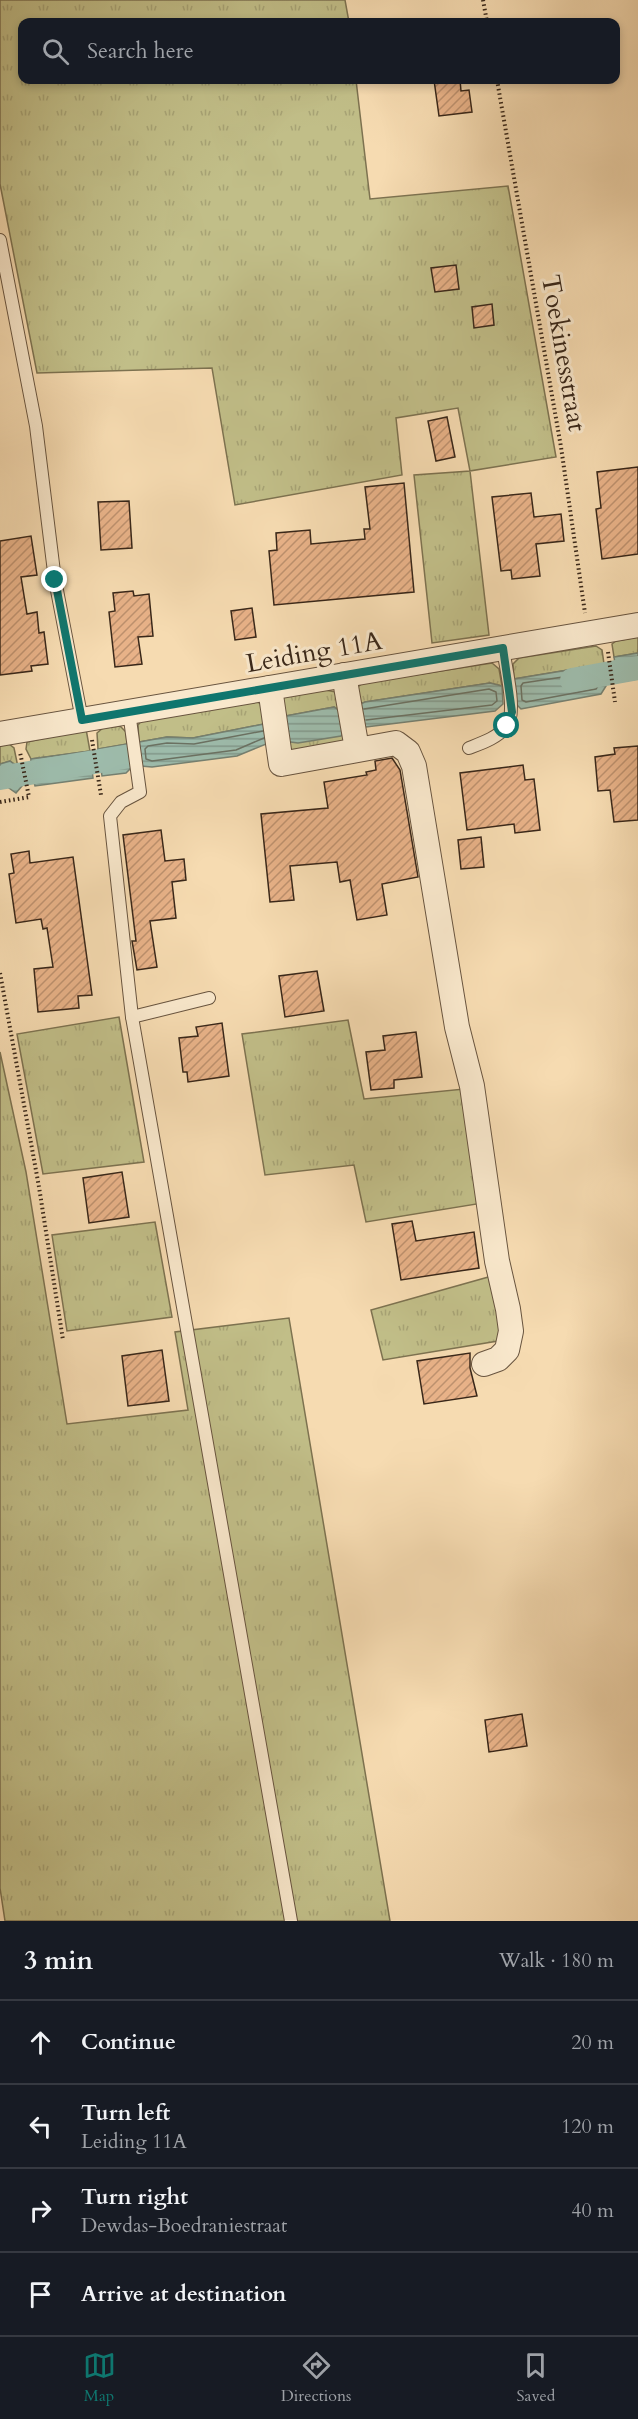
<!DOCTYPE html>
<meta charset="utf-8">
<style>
body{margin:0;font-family:Cardo,serif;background:#242831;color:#f1f3f6}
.stop{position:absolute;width:18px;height:18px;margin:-14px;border:4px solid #0f766e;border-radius:50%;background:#fff}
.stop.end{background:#0f766e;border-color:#fff;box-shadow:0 2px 6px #0008}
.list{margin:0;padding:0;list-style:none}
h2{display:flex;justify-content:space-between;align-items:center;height:78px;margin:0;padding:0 24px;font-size:26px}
h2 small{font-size:20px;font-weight:400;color:#9ea1a6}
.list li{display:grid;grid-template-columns:39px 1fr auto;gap:18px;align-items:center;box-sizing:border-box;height:84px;padding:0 24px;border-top:2px solid #363941}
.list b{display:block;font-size:22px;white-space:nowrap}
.list p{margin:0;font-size:20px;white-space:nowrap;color:#9ea1a6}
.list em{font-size:20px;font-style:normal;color:#9ea1a6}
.icon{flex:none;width:33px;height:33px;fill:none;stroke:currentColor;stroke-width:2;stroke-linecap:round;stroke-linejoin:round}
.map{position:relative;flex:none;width:638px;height:1921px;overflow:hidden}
.search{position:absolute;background:#171b24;box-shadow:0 3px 9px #0003;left:18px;right:18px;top:18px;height:66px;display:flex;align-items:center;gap:15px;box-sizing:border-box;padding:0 21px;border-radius:12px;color:#9ea1a6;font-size:22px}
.sheet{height:414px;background:#171b24}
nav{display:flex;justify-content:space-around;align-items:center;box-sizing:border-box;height:84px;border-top:2px solid #363941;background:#171b24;font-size:16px;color:#9ea1a6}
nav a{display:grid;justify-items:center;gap:3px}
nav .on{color:#0f766e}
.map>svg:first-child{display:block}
</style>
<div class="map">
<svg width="638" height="1921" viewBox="0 0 638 1921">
<defs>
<pattern id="grass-tufts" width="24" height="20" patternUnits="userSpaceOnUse" patternTransform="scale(1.5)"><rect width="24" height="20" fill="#c1be88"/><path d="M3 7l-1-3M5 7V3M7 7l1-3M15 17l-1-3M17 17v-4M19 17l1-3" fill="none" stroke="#a7a375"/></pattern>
<pattern id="water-rules" width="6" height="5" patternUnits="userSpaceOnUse" patternTransform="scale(1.5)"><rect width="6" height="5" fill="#9dbbab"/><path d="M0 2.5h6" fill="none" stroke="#81988a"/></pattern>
<pattern id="building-hatch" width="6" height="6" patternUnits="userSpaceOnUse" patternTransform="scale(1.5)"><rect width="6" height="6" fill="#e8b288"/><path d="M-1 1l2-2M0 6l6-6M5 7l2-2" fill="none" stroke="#bd916e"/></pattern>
</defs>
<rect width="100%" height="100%" fill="#f6dbb1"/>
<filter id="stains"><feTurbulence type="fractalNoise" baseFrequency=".00333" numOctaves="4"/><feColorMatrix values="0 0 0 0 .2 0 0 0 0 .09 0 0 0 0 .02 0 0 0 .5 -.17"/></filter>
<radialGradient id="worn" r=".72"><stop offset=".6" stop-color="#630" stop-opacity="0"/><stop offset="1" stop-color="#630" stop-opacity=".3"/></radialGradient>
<g fill="url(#grass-tufts)" stroke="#7d7250" stroke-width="1.5">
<path d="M0 0H345L349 22H22V80H356L370 199 508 186 556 457 470 471 489 635 432 643 414 475 470 471 458 408 396 418 402 475 235 505 212 368 37 373 0 184Z"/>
<path d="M638 637V653L614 657 612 644 616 641Z"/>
<path d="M596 646 602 650 604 664 514 679 513 664 519 658Z"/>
<path d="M492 663 499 669 502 686 490 683 365 702 356 706 355 689 363 683Z"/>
<path d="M325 690 336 692 344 713 334 707 280 717V699L286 696Z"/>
<path d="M257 702 265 705 269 723 193 738 167 737 139 742 138 725 143 719Z"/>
<path d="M120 726 126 732 127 744 98 749 97 733 103 728Z"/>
<path d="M347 728 349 741 290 754 283 741Z"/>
<path d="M86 729 90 751 31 759 26 749 27 742Z"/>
<path d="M9 744 14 748 18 767 10 761 0 764V746Z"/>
<path d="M119 1017 144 1162 43 1174 17 1034Z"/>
<path d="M348 1020 364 1099 464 1089 483 1203 366 1222 354 1165 265 1175 242 1034Z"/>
<path d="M0 1052 26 1172 67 1424 188 1410 175 1332 289 1318 390 1921H5L0 1888Z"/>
<path d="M155 1222 172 1317 67 1331 52 1235Z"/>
<path d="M492 1276 505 1329 498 1341 383 1360 371 1310Z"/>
</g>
<g fill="url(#water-rules)" stroke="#758071" stroke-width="1.5">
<path d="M638 653V679L618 682 614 657Z"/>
<path d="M604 664 606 686 601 694 521 709 516 704 514 679Z"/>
<path d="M490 683 502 686 503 704 495 711 366 727 358 723 356 706 365 702Z"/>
<path d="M334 707 344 713 347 728 341 736 298 743 283 741 280 717Z"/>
<path d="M269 723 271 742 237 756 152 767 141 766 139 742 167 737 193 738Z"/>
<path d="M127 744 130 769 126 773 102 776 98 749Z"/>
<path d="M90 751 93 778 35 786 30 768 31 759Z"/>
<path d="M10 761 18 767 22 786 16 793 6 786 0 788V764Z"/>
</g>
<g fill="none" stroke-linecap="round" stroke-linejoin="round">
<g stroke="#6b7162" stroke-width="1.5">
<path d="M596 672 599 674 600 683 596 689 526 702 522 700 521 686 523 683Z"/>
<path d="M364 709 489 689 496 692 497 701 492 705 366 720"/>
<path d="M263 731 194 744 167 743 148 746 145 749 146 759 152 761 236 750 264 738"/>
<circle cx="114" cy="760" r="9"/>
<path d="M82 758 85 761 84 773 42 779 39 777 36 767 38 765Z"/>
</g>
<g stroke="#9dbbab" stroke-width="24">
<path d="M572 680 638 668"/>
<path d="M0 778 130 756"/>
</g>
</g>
<g fill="url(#building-hatch)" stroke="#392719" stroke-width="1.5">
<path d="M434 80H460L461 91 469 90 472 112 439 116Z"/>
<path d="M456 265 459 289 435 292 431 268Z"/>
<path d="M492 304 494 325 474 328 472 307Z"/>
<path d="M447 417 455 457 436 461 428 421Z"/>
<path d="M638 467V554L602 559 596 509 601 508 597 472Z"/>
<path d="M404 483 414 592 274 605 269 551 277 550 276 533 310 530 311 544 365 539 364 529H370L365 487Z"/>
<path d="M531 493 534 517 561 514 564 541 536 544 540 576 512 579 511 570 501 571 492 497Z"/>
<path d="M129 501 132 548 101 550 98 502Z"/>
<path d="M31 536 37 575 21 577 27 614 37 612 39 633 44 632 48 664 31 666 32 671 0 675V541Z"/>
<path d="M133 591 134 596 149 594 153 636 138 637 142 664 115 667 109 612 115 611 113 593Z"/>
<path d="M252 608 256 637 235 640 231 611Z"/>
<path d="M638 746V820L614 822 610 790 598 791 595 757 615 754 614 748Z"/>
<path d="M392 758 400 770 418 877 382 884 387 915 357 920 350 880 340 882 337 862 290 866 294 900 270 902 261 814 328 808 324 782 367 775 366 772 376 770 375 761Z"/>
<path d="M523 765 525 780 534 779 540 830 515 833 514 824 467 830 460 773Z"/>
<path d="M161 830 165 861 184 859 186 880 172 882 176 918 150 921 157 967 137 970 132 941H136L123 835Z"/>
<path d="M481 837 484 867 461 869 458 840Z"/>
<path d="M29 851 30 863 73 857 92 995 78 996 79 1008 38 1012 34 969 53 967 47 928 43 929 41 919 16 923 9 874 14 873 11 854Z"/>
<path d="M317 971 324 1011 285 1017 279 976Z"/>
<path d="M222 1023 229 1076 188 1082 187 1072H183L179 1038 198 1036 196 1027Z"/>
<path d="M416 1032 422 1077 394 1080V1088L371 1090 366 1052 385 1050 383 1036Z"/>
<path d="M122 1172 129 1217 89 1223 83 1178Z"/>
<path d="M412 1221 416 1241 474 1232 479 1268 401 1280 392 1224Z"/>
<path d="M162 1350 169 1401 128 1406 122 1356Z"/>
<path d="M470 1353V1368L477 1396 424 1404 417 1361Z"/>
<path d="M522 1714 527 1746 489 1752 485 1720Z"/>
</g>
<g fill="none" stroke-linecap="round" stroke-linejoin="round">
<g stroke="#68543f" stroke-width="14">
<g id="lane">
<path d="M0 240 36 426 55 580 82 720"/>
<path d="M129 712 140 792 121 802 110 816 132 1017 291 1921"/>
<path d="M469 748C482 743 497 738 506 727 518 714 505 666 503 648"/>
<path d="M132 1017 209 998"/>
</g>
</g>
<g stroke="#68543f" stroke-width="26">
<g id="street">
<path d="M344 675 357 749"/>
<path d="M270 688 281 764 396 743 408 752 414 766 457 1027 472 1086 497 1261 508 1309 511 1331 507 1350 498 1359 484 1364"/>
<path d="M0 734 638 625"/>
</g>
</g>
<g stroke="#392719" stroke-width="4" stroke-dasharray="1.5 3" stroke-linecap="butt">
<path d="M483 0 487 22"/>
<path d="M497 80 561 447 585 613"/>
<path d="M608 652 615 702"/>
<path d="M92 740 101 795"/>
<path d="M0 802 29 797 20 752"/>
<path d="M0 973 39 1187 63 1340"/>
</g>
<use href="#lane" stroke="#f9e8cc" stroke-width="12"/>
<use href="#street" stroke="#f9e8cc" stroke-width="24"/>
</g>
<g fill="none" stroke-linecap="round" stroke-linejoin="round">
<path stroke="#0f766e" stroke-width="8" d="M55 580 82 720 503 648 512 712 507 726"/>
</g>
<g text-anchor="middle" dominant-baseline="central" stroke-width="6" stroke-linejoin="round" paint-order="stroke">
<g font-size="26" fill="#392719" stroke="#f9e8cc">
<text transform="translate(564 353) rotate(80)">Toekinesstraat</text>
<text transform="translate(314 652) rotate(-10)">Leiding 11A</text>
</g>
</g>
<rect width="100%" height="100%" filter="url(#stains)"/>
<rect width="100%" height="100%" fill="url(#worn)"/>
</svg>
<div class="stop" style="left:507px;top:726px"></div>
<div class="stop end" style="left:55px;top:580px"></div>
<div class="search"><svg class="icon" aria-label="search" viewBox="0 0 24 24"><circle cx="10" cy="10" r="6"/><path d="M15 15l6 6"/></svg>Search here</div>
</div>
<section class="sheet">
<h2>3 min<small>Walk · 180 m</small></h2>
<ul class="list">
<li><svg class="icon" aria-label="ahead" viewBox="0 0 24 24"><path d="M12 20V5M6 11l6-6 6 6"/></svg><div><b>Continue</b></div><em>20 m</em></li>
<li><svg class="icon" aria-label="left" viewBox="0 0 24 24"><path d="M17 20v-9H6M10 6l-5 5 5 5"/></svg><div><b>Turn left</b><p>Leiding 11A</p></div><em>120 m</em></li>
<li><svg class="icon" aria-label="right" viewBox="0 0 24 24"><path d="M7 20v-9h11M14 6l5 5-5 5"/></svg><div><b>Turn right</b><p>Dewdas-Boedraniestraat</p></div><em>40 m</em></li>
<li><svg class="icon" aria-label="arrive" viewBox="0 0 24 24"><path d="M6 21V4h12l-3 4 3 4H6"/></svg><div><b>Arrive at destination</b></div></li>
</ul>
</section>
<nav>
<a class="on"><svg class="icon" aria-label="map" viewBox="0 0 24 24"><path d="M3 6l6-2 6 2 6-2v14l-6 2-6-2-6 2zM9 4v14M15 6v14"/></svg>Map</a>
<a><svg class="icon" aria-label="directions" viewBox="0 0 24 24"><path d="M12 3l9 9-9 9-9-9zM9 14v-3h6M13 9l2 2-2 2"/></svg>Directions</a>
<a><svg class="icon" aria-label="saved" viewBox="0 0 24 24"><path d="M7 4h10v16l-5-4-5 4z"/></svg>Saved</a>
</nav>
